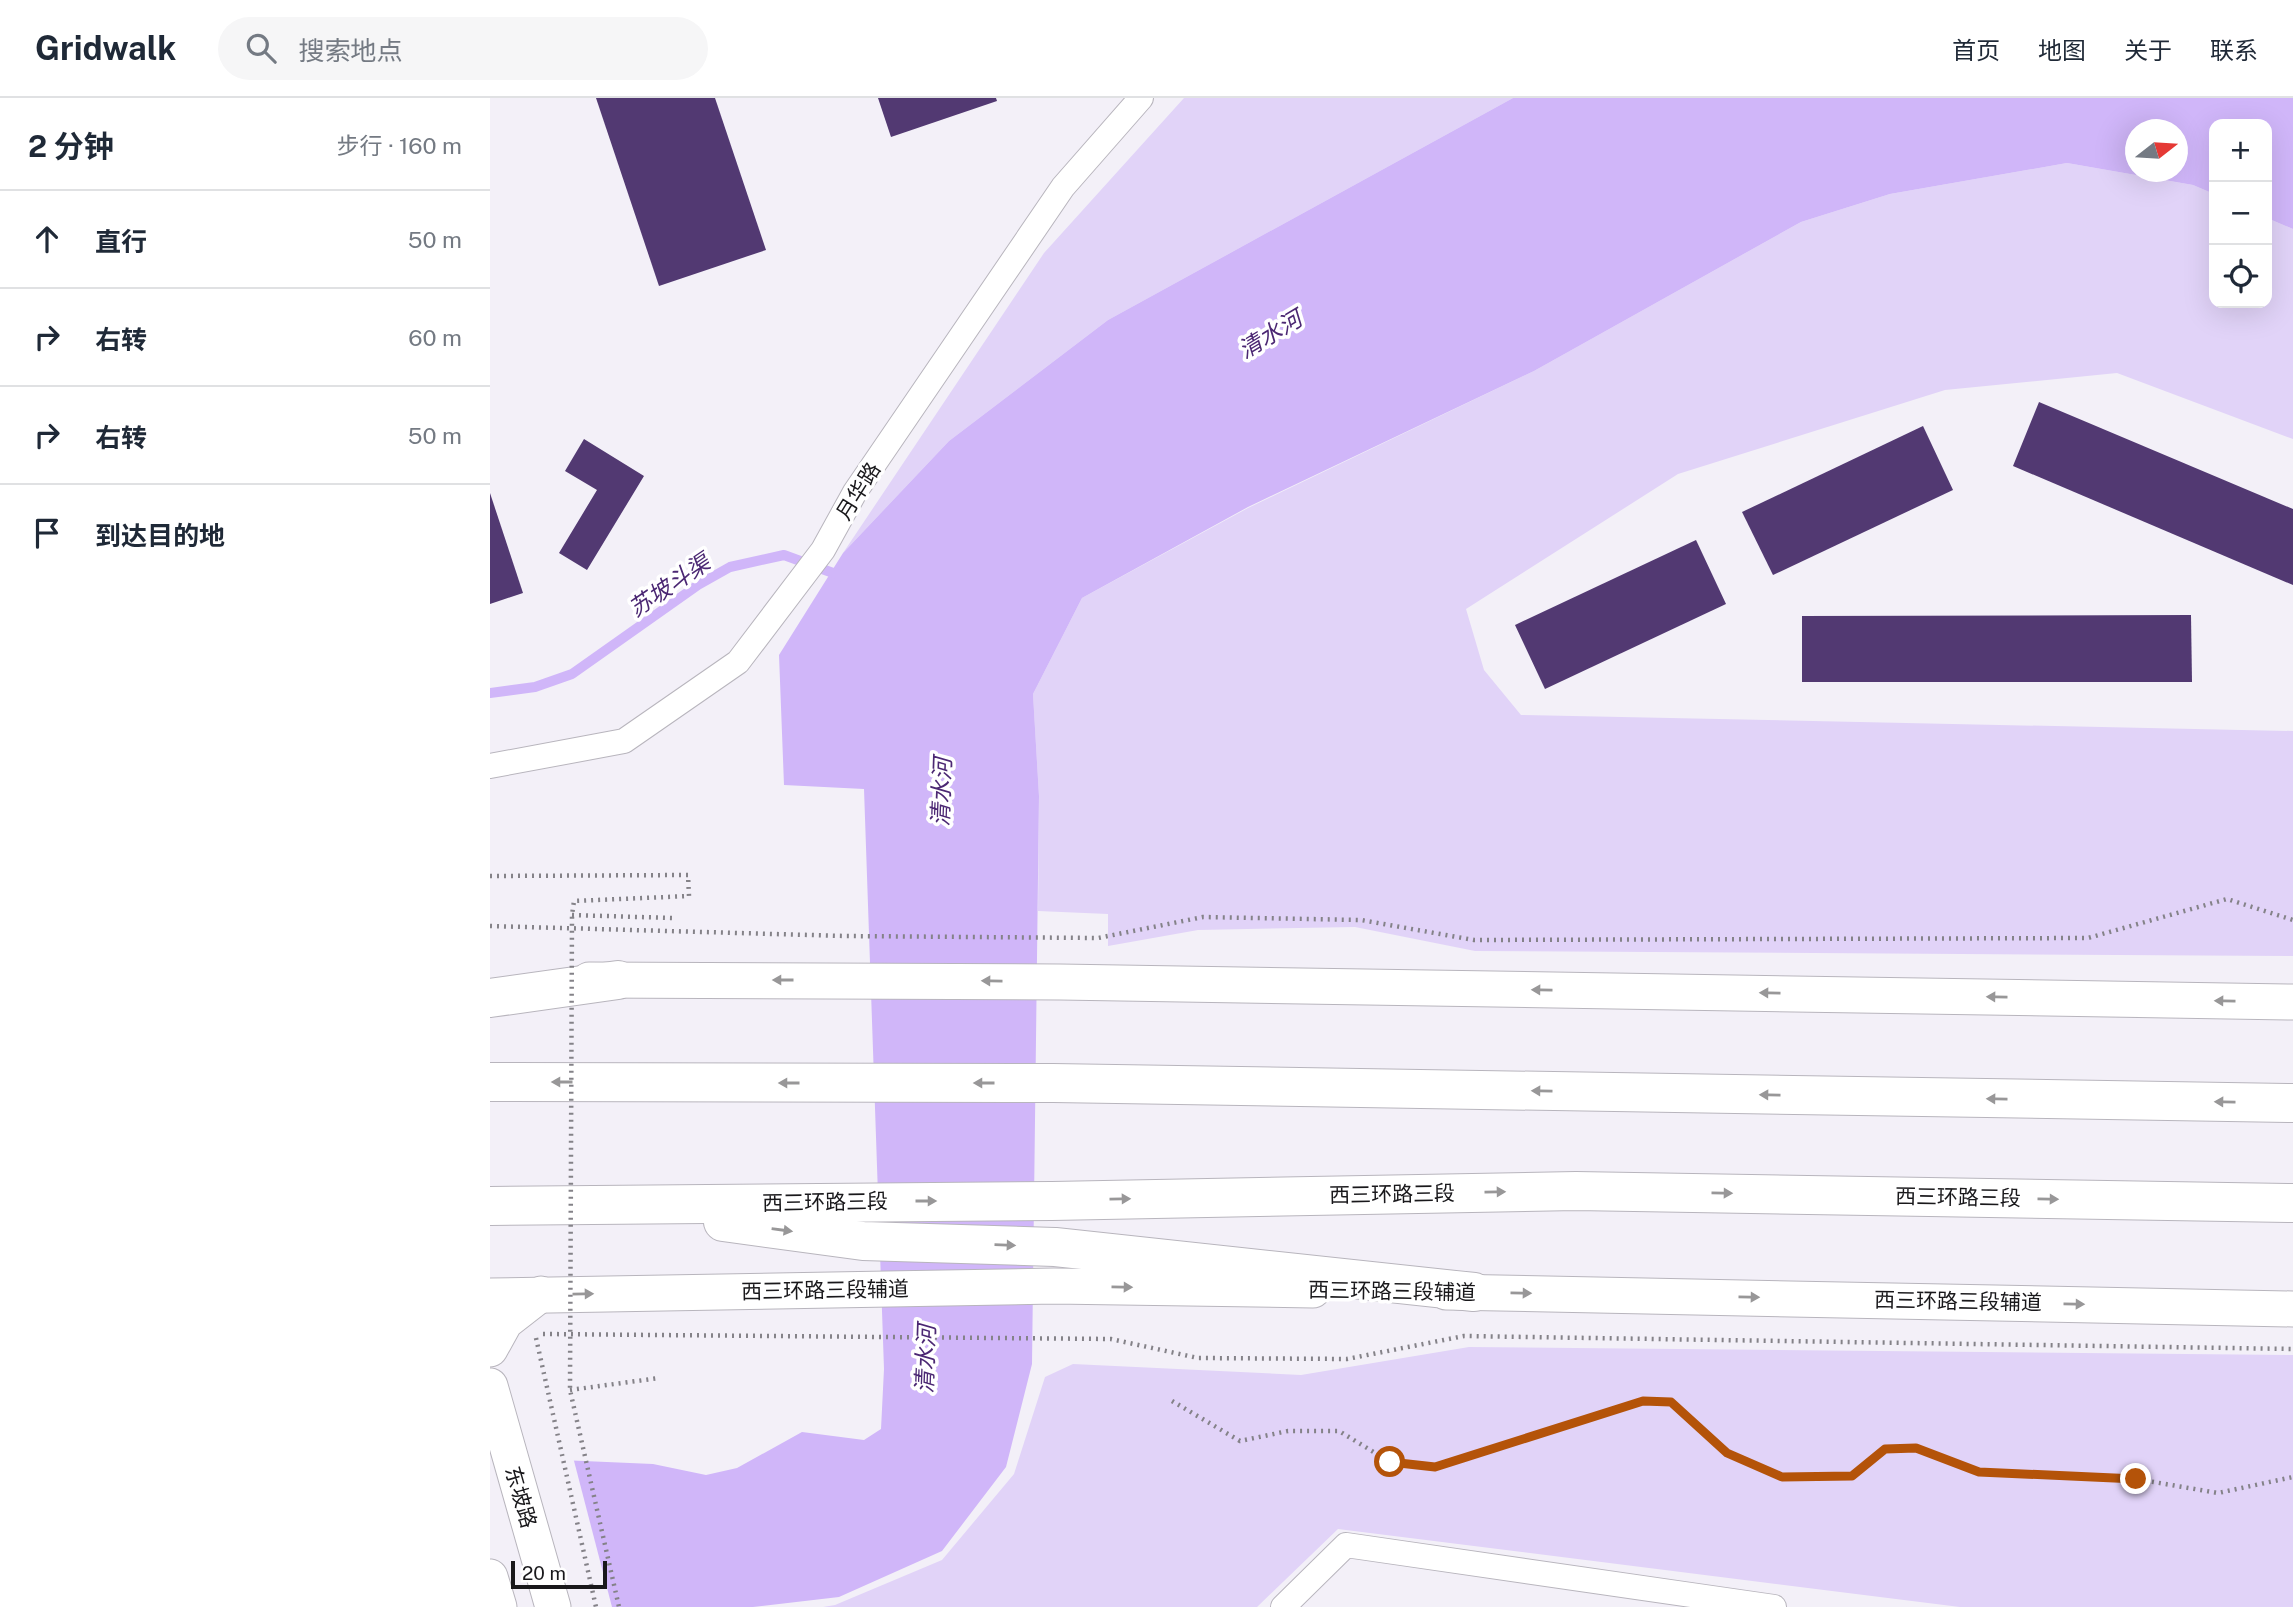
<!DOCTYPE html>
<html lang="zh">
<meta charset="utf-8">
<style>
body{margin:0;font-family:"Public Sans","Noto Sans SC",sans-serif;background:#f6f6f7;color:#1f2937}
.controls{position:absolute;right:21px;top:21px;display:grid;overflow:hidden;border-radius:14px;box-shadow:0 7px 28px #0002}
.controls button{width:63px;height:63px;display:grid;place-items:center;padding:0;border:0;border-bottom:2px solid #e0e1e3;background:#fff;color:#1f2937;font:35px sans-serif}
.compass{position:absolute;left:1635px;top:21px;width:63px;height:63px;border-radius:50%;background:#fff;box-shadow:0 7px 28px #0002;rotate:73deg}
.scale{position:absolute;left:21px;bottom:18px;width:96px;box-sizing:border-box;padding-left:7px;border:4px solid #19181b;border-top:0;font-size:19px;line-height:24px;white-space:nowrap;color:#19181b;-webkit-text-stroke:5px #fff;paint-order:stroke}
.stop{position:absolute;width:21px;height:21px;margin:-16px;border:5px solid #b45309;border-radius:50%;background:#fff}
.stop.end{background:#b45309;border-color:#fff;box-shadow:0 2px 7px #0008}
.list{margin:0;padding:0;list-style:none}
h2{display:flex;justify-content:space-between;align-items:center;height:91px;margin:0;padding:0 28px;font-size:30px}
h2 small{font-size:23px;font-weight:400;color:#747a83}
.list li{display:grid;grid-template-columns:46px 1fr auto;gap:21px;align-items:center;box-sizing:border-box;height:98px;padding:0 28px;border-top:2px solid #e0e1e3}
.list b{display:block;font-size:26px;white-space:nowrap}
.list em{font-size:23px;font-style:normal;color:#747a83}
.icon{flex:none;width:38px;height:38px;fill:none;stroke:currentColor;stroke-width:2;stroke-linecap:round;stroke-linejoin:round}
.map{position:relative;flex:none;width:1803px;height:1509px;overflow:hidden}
header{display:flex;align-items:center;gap:42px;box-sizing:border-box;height:98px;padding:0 35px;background:#fff;border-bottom:2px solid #e0e1e3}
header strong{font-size:33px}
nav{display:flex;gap:38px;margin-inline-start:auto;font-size:24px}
.search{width:490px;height:63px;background:#f6f6f7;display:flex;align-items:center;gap:18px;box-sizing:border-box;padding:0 24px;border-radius:38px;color:#747a83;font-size:26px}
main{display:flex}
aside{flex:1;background:#fff}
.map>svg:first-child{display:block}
</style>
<header>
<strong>Gridwalk</strong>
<div class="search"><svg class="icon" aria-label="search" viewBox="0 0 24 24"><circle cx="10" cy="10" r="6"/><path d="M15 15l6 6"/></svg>搜索地点</div>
<nav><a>首页</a><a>地图</a><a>关于</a><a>联系</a></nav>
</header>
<main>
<aside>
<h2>2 分钟<small>步行 · 160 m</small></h2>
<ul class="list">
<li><svg class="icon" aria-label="ahead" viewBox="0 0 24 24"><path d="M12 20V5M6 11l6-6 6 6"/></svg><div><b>直行</b></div><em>50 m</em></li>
<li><svg class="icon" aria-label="right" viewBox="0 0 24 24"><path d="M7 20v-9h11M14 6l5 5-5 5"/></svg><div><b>右转</b></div><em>60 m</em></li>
<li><svg class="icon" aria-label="right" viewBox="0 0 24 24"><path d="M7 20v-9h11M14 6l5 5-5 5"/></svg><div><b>右转</b></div><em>50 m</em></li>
<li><svg class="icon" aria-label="arrive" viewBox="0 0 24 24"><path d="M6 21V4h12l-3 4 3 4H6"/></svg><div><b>到达目的地</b></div></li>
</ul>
</aside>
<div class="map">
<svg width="1803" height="1509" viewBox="0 0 1803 1509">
<rect width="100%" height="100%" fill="#f3f0f8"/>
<g fill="#e1d3f8">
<path d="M694 0H1023L618 222 459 343 353 455 554 155Z"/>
<path d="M1577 65 1703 87 1724 96V205H1777V120L1803 131V341L1627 275 1455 292 1188 376 976 511 994 572 1031 617 1803 633V858L985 853 865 829 708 832 618 848V816L548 813 549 698 543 596 592 500 758 410 1044 273 1311 124 1400 96Z"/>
<path d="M979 1249 1803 1257V1509H1470L848 1431 767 1509H333L345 1507 452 1462 524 1376 555 1279 583 1266 811 1277Z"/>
</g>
<path fill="#d0b6f9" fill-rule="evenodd" d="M1023 0H1803V131L1777 120V26H1724V96L1703 87 1577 65 1400 96 1311 124 1044 273 758 409 592 500 543 596 549 698 542 1266 516 1369 452 1453 349 1499 263 1509H0V1359L163 1366 216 1377 247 1370 312 1334 374 1342 391 1331 394 1271 374 691 294 687 289 557 353 455 459 343 618 222ZM1646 32H1688V74H1646Z"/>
<path fill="#f3f0f8" d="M0 1355 83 1359 122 1509H0Z"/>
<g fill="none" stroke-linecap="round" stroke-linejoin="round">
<path stroke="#d0b6f9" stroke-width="10" d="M0 595 45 589 82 576 208 487 240 469 294 457 354 479"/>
</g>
<g fill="#523972">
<path d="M106 0H225L276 152 169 188Z"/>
<path d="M388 0H506L507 3 401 39Z"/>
<path d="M1549 304 1803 411V487L1523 368Z"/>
<path d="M1433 328 1463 392 1283 477 1252 414Z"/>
<path d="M94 341 154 378 97 472 69 455 107 392 75 373Z"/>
<path d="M0 395 33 495 0 506Z"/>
<path d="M1206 442 1236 506 1055 591 1025 527Z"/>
<path d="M1701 517 1702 584H1312V518Z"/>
</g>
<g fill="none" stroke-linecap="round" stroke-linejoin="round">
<g stroke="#b8b5bd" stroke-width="26">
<g id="minor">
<path d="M0 668 134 643 248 564 333 452 365 394 573 89 651 0"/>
<path d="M793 1509 856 1447 1284 1509"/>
</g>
</g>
<g stroke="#b8b5bd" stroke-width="37">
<g id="secondary">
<path d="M99 882 570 884 1803 904"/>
<path d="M956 1194 1803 1211"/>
<path d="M0 1198 564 1188 823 1192"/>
<path d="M0 1251 15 1224 51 1196"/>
<path d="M0 1288 63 1509"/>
<path d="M0 1479 9 1509"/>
</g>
</g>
<g stroke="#b8b5bd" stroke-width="40">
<g id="trunk">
<path d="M0 900 128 882"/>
<path d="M0 984 563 985 1803 1005"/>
<path d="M0 1108 562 1103 1086 1093 1803 1105"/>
<path d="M233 1124 373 1143 565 1149 984 1194"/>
</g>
</g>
<g stroke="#848288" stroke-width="4.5" stroke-dasharray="2 5" stroke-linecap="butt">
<path d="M82 817 182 820"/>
<path d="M0 828 355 838 608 840 713 819 871 822 984 842 1598 840 1737 801 1803 822"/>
<path d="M53 1236 621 1241 708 1260 857 1261 974 1238 1803 1251"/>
<path d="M46 1240 106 1509"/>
<path d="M80 1292 169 1280"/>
<path d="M682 1303 750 1343 798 1333H849L900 1364 945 1369 1153 1303 1180 1304 1237 1355 1292 1379 1362 1378 1395 1351 1426 1350 1489 1374 1646 1381 1728 1395 1803 1379"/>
</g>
<use href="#minor" stroke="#fff" stroke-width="24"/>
<use href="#secondary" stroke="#fff" stroke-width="35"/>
<use href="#trunk" stroke="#fff" stroke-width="38"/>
<path stroke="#848288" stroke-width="4.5" stroke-dasharray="2 5" stroke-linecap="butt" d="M0 778 198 777 199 798 84 803 82 817 80 1292 129 1509"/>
</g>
<defs><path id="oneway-solid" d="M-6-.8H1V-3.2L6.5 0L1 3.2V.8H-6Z" transform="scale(1.75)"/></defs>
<g fill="#989798">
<use href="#oneway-solid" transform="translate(293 882) rotate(180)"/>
<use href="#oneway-solid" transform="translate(502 883) rotate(-179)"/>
<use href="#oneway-solid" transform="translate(1052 892) rotate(-179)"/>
<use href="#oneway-solid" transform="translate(1280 895) rotate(-179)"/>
<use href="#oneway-solid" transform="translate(1507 899) rotate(-179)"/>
<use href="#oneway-solid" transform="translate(1735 903) rotate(-179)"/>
<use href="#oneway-solid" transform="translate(72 984) rotate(-180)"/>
<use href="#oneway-solid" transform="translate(299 985) rotate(-180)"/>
<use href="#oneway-solid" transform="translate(494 985) rotate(180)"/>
<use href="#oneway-solid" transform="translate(1052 993) rotate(-179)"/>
<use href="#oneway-solid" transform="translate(1280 997) rotate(-179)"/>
<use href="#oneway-solid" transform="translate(1507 1001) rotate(-179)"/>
<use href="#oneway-solid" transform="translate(1735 1004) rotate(-179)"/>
<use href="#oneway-solid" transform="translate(1005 1094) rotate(-1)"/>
<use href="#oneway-solid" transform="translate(1232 1095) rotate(1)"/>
<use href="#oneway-solid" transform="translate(630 1101) rotate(-1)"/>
<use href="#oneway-solid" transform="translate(1558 1101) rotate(1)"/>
<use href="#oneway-solid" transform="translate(436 1103)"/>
<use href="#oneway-solid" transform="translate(292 1132) rotate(8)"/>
<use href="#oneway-solid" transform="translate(515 1147) rotate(2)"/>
<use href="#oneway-solid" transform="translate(632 1189) rotate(1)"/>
<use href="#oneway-solid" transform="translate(1031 1195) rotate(1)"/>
<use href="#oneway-solid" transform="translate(93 1196) rotate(-1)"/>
<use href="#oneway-solid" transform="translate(1259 1199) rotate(1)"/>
<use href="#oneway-solid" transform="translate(1584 1206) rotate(1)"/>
</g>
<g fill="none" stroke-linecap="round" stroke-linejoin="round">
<path stroke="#b45309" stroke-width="9" d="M900 1364 945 1369 1153 1303 1181 1304 1237 1355 1292 1379 1362 1378 1395 1351 1426 1350 1489 1374 1646 1381"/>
</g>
<g text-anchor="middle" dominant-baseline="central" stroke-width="7" stroke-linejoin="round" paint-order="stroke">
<g font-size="21" fill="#19181b" stroke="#fff">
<text transform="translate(368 393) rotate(-58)">月华路</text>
<text transform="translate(902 1096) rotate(-1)">西三环路三段</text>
<text transform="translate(1468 1099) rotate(1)">西三环路三段</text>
<text transform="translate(335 1104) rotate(-1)">西三环路三段</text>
<text transform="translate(335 1192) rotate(-1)">西三环路三段辅道</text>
<text transform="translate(902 1193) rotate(1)">西三环路三段辅道</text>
<text transform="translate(1468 1203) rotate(1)">西三环路三段辅道</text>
<text transform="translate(31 1399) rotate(74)">东坡路</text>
</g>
<g font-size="23" font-style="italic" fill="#4b2773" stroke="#fff">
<text transform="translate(780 236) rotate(-31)">清水河</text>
<text transform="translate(179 487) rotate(-34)">苏坡斗渠</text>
<text transform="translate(451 694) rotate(-88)">清水河</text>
<text transform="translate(435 1261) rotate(-88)">清水河</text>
</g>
</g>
</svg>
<div class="controls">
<button>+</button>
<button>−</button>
<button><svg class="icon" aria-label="locate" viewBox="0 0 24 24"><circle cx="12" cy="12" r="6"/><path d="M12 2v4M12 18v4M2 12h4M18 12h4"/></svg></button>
</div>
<svg class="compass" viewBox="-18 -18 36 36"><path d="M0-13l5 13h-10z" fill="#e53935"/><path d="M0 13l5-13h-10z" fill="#747a83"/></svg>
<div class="scale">20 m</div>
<div class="stop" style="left:900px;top:1364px"></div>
<div class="stop end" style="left:1646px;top:1381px"></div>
</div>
</main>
